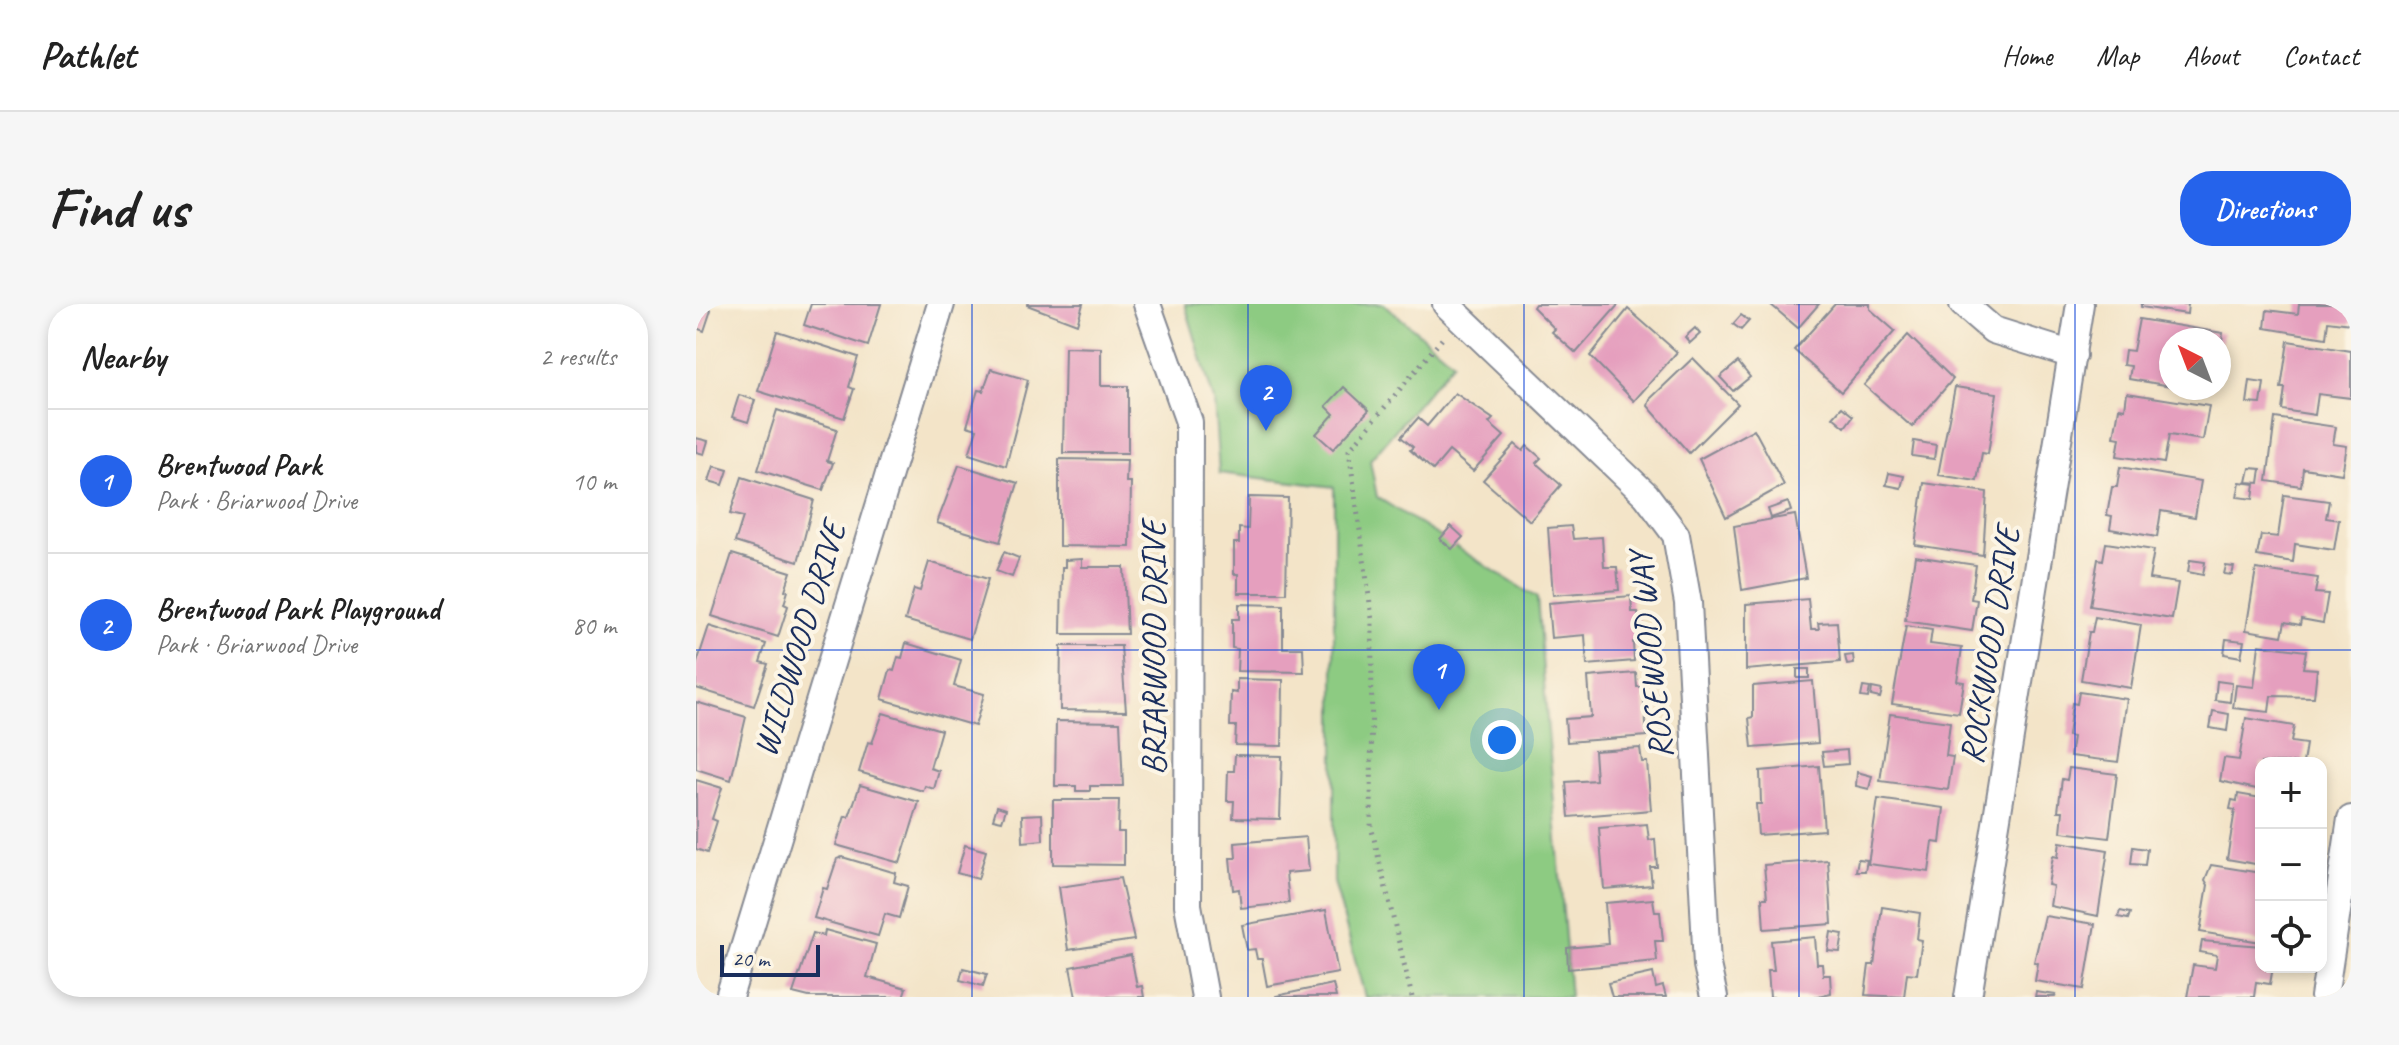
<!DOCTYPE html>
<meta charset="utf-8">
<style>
body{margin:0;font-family:Caveat,sans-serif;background:#f6f6f6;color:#222}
.controls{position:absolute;right:24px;bottom:24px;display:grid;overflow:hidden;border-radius:16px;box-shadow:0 4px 12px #0003}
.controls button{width:72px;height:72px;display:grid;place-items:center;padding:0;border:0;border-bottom:2px solid #e0e0e0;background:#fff;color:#222;font:40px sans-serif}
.compass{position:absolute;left:1463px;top:24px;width:72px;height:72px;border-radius:50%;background:#fff;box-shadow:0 4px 12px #0003;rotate:318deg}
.scale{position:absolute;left:24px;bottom:20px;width:100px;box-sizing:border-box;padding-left:8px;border:4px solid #1b2f5e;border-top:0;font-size:22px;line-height:28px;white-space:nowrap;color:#1b2f5e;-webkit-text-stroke:6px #fcf5e5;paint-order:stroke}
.you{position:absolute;left:806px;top:436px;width:28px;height:28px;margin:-20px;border:6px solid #fff;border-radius:50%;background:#1a73e8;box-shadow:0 0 0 12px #1a73e833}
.badge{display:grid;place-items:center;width:52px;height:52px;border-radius:50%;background:#2563eb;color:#fff;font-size:26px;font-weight:700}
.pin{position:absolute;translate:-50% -66px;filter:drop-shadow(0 2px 4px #0008)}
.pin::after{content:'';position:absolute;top:42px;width:28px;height:24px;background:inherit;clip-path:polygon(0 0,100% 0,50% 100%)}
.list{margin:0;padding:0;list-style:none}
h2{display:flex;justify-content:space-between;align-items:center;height:104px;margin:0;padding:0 32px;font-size:34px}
h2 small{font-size:26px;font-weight:400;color:#767676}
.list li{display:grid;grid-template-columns:52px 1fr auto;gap:24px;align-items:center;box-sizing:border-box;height:144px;padding:0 32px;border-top:2px solid #e0e0e0}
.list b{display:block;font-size:30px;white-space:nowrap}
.list p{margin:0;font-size:26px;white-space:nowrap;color:#767676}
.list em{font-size:26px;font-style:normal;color:#767676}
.icon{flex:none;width:44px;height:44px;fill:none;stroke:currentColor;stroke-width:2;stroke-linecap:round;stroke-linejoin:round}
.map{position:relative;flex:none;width:1655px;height:693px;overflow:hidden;border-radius:32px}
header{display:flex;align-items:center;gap:48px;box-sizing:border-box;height:112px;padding:0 40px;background:#fff;border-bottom:2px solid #e0e0e0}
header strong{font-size:38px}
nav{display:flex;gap:44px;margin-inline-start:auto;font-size:28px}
.intro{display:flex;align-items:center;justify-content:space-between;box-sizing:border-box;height:192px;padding:0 48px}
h1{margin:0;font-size:56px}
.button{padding:20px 36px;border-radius:32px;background:#2563eb;color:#fff;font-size:28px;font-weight:700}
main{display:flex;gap:48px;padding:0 48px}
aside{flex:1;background:#fff;border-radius:32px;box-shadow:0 4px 12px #0003}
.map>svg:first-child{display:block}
</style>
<header>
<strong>Pathlet</strong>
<nav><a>Home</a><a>Map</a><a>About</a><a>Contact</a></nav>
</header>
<div class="intro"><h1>Find us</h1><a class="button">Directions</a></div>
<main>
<aside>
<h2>Nearby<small>2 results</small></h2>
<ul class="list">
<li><span class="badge">1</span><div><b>Brentwood Park</b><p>Park · Briarwood Drive</p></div><em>10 m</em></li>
<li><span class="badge">2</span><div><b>Brentwood Park Playground</b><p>Park · Briarwood Drive</p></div><em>80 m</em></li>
</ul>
</aside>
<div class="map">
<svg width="1655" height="693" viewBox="0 0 1655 693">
<rect width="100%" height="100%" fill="#fcf5e5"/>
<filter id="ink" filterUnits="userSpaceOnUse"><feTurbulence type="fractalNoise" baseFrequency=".0125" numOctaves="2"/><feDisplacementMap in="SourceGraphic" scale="16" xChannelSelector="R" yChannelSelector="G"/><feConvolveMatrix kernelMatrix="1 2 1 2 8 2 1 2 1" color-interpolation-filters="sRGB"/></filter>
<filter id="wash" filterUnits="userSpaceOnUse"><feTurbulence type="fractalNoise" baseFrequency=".006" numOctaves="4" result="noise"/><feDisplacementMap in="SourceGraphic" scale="32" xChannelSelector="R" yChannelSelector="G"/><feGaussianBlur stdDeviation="1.8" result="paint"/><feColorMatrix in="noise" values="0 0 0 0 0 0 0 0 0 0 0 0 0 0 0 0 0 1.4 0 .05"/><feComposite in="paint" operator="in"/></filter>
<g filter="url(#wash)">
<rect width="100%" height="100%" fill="#f3e4c8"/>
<path fill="#8dcb82" stroke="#547d70" stroke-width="2" d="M489 0H688L757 58 674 156 681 193 841 294 874 693H669L638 578V183L523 169 518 97Z"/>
<g id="blocks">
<g fill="#e59fbe">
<path d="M115 0H185L172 42 108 21Z"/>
<path d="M387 0 381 20 331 1V0Z"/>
<path d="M839 0H923L880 49 856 28 859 25 837 3Z"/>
<path d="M1074 0H1123L1102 24Z"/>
<path d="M1139 0H1174V5L1199 27 1145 88 1098 46Z"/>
<path d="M1445 0H1492L1491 10 1445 3Z"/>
<path d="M1603 0H1655V20L1632 17 1630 34 1569 24 1571 6 1602 10Z"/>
<path d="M0 1 15 6 8 27 0 24Z"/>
<path d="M932 5 981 48 938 97 894 52Z"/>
<path d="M1045 11 1053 17 1045 26 1037 20Z"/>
<path d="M1443 15 1527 29 1525 45 1523 36H1475V82L1433 75 1435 62 1427 61 1429 46 1437 47Z"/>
<path d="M999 24 1004 30 994 39 989 33Z"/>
<path d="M81 27 162 53 153 83 158 85 148 114 62 87Z"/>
<path d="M1212 31 1257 75 1216 123 1168 81Z"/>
<path d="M1592 37 1655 47V94L1622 90 1619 111 1586 106 1589 84H1585Z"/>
<path d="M369 43 405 44V82H432V149H367Z"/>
<path d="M997 54 1042 100 993 149 952 102 954 95Z"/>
<path d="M1042 58 1054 73 1037 87 1024 73Z"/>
<path d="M295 65 332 76 310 162 273 150 281 125 271 122 282 86 287 87Z"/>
<path d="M1554 77 1568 79 1565 100 1551 99Z"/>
<path d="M648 83 673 106 637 145 620 130 638 110 630 102Z"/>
<path d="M1259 83 1301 89 1292 150 1286 149 1281 177 1242 171Z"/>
<path d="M759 89 797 115 793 119 808 132 777 167 753 147 737 166 714 146 717 143 705 133 722 114 731 122Z"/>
<path d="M1431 89 1513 102 1507 136 1473 131 1468 159 1421 152 1424 134 1418 133 1423 104 1429 105Z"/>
<path d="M43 91 59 96 52 118 36 113Z"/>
<path d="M1146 103 1157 112 1149 123 1137 113Z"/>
<path d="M81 106 141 125 131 157 137 159 127 186 62 166Z"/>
<path d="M1579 114 1640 123 1637 140 1651 142 1646 170 1607 164 1605 182 1571 177Z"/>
<path d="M1058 125 1088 181 1030 213 1003 155Z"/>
<path d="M0 134 12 137 8 150 0 148Z"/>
<path d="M1218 137 1240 141 1238 155 1216 152Z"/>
<path d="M819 140 827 147 831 142 845 154 840 159 865 181 834 217 787 176Z"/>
<path d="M363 155 431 156 430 178H435L434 243 363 242Z"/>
<path d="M263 161 322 179 304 238 241 219Z"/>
<path d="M18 162 32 166 27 181 13 177Z"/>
<path d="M1424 163 1505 177 1499 213 1465 207 1461 233 1414 225 1416 212 1411 211 1416 183H1421Z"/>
<path d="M1554 164 1565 165 1563 179 1551 178Z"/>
<path d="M1193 169 1208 172 1205 184 1190 181Z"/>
<path d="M46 173 118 196 102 258 39 238 47 213 34 210Z"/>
<path d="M1544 178 1559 180 1557 195 1541 193Z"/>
<path d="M1228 179 1291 188 1287 251 1219 241Z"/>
<path d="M1588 191 1633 197 1630 214 1643 216 1638 246 1599 240 1597 258 1561 252 1565 231 1582 233Z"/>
<path d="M553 193 592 194 590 289H542V270H538V239H543V224L552 225Z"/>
<path d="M1092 198 1095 207 1075 214 1072 205Z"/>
<path d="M1099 211 1110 274 1046 286 1038 222Z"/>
<path d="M755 222 767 233 756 245 744 235Z"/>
<path d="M875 222 877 235 906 233 908 263H921L923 286 857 291 852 224Z"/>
<path d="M1410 239 1458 246 1453 275 1482 279 1476 315 1394 302 1402 255 1407 256Z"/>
<path d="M308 248 323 254 316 273 300 267Z"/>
<path d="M36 250 95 268 89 286 92 287 88 300 92 302 82 333 16 312Z"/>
<path d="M1219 252 1280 261 1275 295 1281 296 1276 327 1209 317Z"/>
<path d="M386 255V263H428L431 330H365L366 263H369V256Z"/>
<path d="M1494 256 1509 258 1507 271 1492 268Z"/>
<path d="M233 258 292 275 274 335 209 316 218 285 224 287Z"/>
<path d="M1530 262 1538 263 1536 271 1528 270Z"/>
<path d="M1560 265 1622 274 1619 289 1632 290 1627 319 1605 315 1604 321 1589 318 1586 332 1550 326Z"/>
<path d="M935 292 936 308H942L944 338H937L938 357 891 361 889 331 855 334 852 299Z"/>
<path d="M1112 295 1115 325H1123L1122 319 1141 318 1144 358 1050 366V300Z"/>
<path d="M543 300 587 301V344H607L608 368 541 367 542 345 536 344V315H543Z"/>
<path d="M1399 313 1445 321 1435 384 1385 376 1393 328H1396Z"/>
<path d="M13 322 70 340 64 358 72 360 58 402 0 384V362Z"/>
<path d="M1210 322 1236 326 1234 340 1266 344 1261 377 1268 378 1263 409 1196 400Z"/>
<path d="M1530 335 1548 337 1545 353 1528 350Z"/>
<path d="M210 339 265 356 258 382 288 390 279 422 186 395 194 366 198 367 202 353 206 354Z"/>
<path d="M1563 341 1610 347 1607 364 1621 365 1618 393 1575 392 1573 408 1537 404 1540 381 1558 383Z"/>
<path d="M365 342H425L430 407 364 406Z"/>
<path d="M1157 351 1158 360 1151 361 1149 352Z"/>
<rect x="1101" y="365" width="12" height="9"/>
<path d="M940 369 941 383H947L951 432 871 438 869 415 895 413 892 373Z"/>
<path d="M541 375 587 376 586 442 539 441 540 422H534L535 388 541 389Z"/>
<path d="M1117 377 1122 439 1056 444 1053 414 1057 413V382Z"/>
<path d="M1521 377 1536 379 1534 398 1519 396Z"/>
<path d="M1167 383 1174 384 1172 394 1165 393Z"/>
<path d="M1176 384 1186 386 1184 394 1175 392Z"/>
<path d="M1383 388 1431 395 1422 458 1374 452 1377 433 1372 432 1376 399 1381 400Z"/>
<path d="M0 398 50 413 35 476 0 465Z"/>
<path d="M1517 407 1533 410 1531 427 1514 424Z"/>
<path d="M187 409 245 426 234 464 243 467 238 485 229 482 227 487 163 468 172 438 176 439Z"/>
<path d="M1194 410 1254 418 1250 452 1257 453 1252 486 1184 477Z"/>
<path d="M1550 414 1598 422 1595 438 1610 440 1607 459H1565V486L1524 477 1528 454 1543 456Z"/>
<path d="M360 417 424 418 427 482H394V487H380V482H359Z"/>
<path d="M944 444 946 458H951L955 506 873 513 870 478 900 476 898 447Z"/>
<path d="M1151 446 1152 460 1128 462 1126 448Z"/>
<path d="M539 451 586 452 584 515 537 514 538 497H531L532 467H538Z"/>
<path d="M1123 462 1128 526 1062 531 1060 500H1065L1064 467Z"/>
<path d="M1373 464 1421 470 1413 534 1365 528 1367 507H1362L1366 475 1371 476Z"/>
<path d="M1161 468 1176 472 1173 485 1160 482Z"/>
<path d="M0 476 26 484 16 515 21 517 11 549 0 545Z"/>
<path d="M164 481 223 498 204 559 140 541 149 512 153 513Z"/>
<path d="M1542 490 1565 494V561L1531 555 1539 506 1534 505 1536 496 1541 497Z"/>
<path d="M1182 495 1248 504 1244 539 1237 538 1233 568 1172 560Z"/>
<path d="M357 496H423L422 528H428V561L357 560Z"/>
<path d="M301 502 310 505 306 517 297 515Z"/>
<path d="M346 510 347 536 327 538 326 511Z"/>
<path d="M951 520 953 536 959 535 961 563H954L956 581 908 585 903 524Z"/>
<path d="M610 533 613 567 590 569 593 599 545 604 543 585 537 586 534 554H540L539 539Z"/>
<path d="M1364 538 1412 546 1402 612 1354 602 1357 582 1352 581 1357 552 1362 553Z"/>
<path d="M269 541 290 547 282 575 261 569Z"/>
<path d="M1437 543 1451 545 1449 561 1435 560Z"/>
<path d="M146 553 200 569 198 578 212 582 203 614 189 610 182 632 118 614 127 584 131 585 141 555Z"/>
<path d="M1162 555 1171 556 1169 567H1160Z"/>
<path d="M1132 556 1136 620 1068 625 1066 594H1071L1068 561Z"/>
<path d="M1515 561 1565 569V638L1504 628 1512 581 1509 576Z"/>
<path d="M424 574 438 636 372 646 363 583Z"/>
<path d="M957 595 959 608H964L967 637H959L961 657 872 665 871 644 912 640 909 599Z"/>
<path d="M1186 603 1224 609 1221 635 1226 636 1221 670 1211 669 1208 693 1169 691 1173 661H1178Z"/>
<path d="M630 606 642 669 571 682 566 655H561L559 645 551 646 546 621Z"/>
<path d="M1424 607 1434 609 1432 615 1422 613Z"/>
<path d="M1349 612 1399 620 1388 685 1339 677 1342 659 1338 658Z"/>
<path d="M129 626 180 640 171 673 210 684 207 693H113L97 689 117 629 128 632Z"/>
<path d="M1135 628 1147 630 1144 648 1132 647Z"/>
<path d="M1119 633 1121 660H1126L1127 671H1134L1135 689 1118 693H1074L1072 666H1078L1075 637Z"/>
<path d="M1506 637 1565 642V663H1577L1574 680 1560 678 1558 693H1491L1497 661 1519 664 1521 651 1504 648Z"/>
<path d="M435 651 441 683 446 682 448 693H380L374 663Z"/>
<path d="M267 664 291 670 287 682 264 676Z"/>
<path d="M957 669 960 684 967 682 970 693H916L912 679Z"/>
<path d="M637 680 640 693H580V692Z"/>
<path d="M1340 688 1360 691 1359 693H1339Z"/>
</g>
</g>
</g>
<g filter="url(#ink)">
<use href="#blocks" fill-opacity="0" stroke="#878a93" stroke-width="2"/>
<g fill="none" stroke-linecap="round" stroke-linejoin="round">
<g stroke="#878a93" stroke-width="30">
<g id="minor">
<path d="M451 0 493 118 492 601 509 693"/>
<path d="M750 0 950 191 980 231 992 299 1011 661 1018 693"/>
<path d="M1267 0 1297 26 1377 51"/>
<path d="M33 693 245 0"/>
<path d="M1272 693 1384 0"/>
<path d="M1628 693 1655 515"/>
</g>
</g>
<path stroke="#878a93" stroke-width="5" stroke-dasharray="2 6" stroke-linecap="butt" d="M716 693 675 522 676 314 653 146 746 35"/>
<use href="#minor" stroke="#fff" stroke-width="26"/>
</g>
</g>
<path fill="none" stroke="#1d4ed8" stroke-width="2" stroke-opacity="0.55" d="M276 0V693M552 0V693M828 0V693M1103 0V693M1379 0V693M0 346H1655"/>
<g text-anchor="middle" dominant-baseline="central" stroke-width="8" stroke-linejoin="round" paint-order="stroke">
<g font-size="34" fill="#1b2f5e" stroke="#fcf5e5">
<text transform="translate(103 335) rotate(-73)">WILDWOOD DRIVE</text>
<text transform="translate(1293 341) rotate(-81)">ROCKWOOD DRIVE</text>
<text transform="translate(457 344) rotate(-90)">BRIARWOOD DRIVE</text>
<text transform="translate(954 351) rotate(-96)">ROSEWOOD WAY</text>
</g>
</g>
</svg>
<div class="controls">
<button>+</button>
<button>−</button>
<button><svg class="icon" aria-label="locate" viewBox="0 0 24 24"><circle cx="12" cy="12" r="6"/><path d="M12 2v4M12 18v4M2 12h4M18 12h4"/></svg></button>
</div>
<svg class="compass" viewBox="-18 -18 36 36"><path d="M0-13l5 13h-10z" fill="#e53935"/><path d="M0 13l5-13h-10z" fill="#767676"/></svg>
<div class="scale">20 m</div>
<div class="you"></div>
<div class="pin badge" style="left:743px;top:406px">1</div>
<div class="pin badge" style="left:570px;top:127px">2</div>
</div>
</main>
